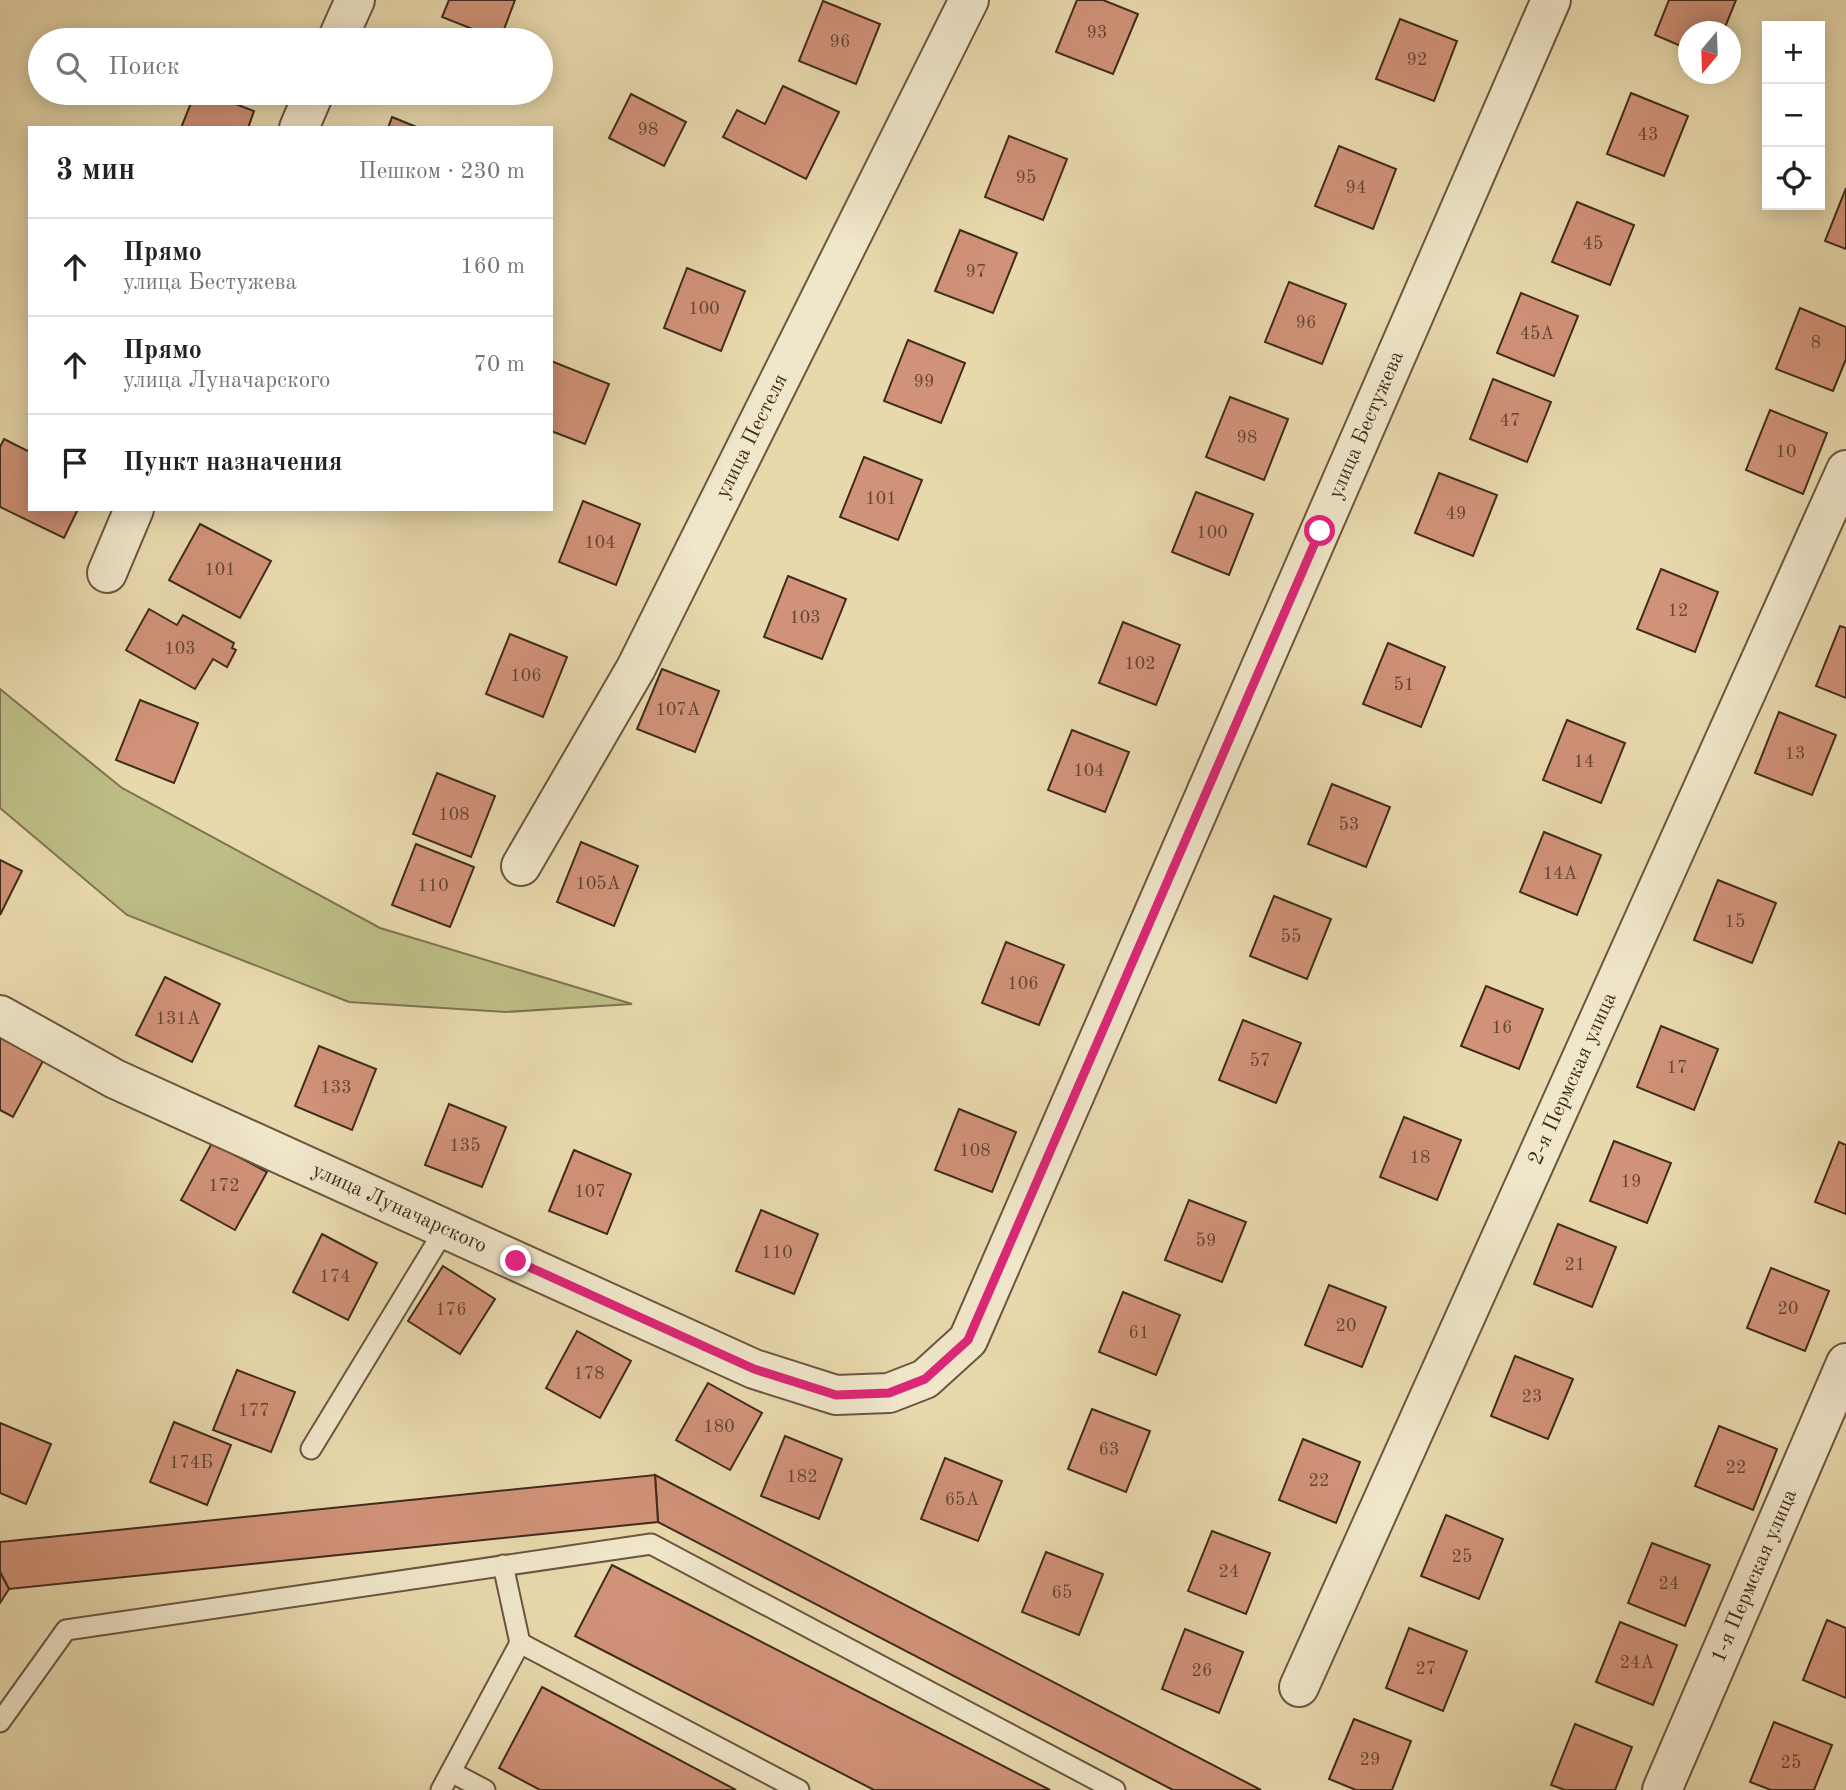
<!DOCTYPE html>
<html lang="ru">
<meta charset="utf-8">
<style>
body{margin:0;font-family:"Old Standard TT",serif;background:#f2f2f2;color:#202124}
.controls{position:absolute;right:21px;top:21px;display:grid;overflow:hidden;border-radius:0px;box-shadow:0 4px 18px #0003}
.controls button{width:63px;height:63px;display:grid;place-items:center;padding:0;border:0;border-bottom:2px solid #e0e0e0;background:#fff;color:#202124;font:35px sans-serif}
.compass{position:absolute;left:1678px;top:21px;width:63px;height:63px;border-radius:50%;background:#fff;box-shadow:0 4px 18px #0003;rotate:199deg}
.stop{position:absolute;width:21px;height:21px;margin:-16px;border:5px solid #db2777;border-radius:50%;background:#fff}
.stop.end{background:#db2777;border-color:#fff;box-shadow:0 2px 7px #0008}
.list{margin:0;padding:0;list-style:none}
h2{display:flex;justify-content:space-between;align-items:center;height:91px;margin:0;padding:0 28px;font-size:30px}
h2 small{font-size:23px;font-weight:400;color:#757577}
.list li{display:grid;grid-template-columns:46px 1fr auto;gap:21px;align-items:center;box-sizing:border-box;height:98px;padding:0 28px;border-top:2px solid #e0e0e0}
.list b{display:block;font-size:26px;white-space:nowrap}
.list p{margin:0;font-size:23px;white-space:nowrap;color:#757577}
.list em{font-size:23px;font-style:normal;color:#757577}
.icon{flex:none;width:38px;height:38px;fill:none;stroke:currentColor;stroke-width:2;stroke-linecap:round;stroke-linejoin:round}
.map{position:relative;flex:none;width:1846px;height:1790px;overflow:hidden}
.search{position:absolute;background:#fff;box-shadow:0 4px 18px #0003;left:28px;top:28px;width:525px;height:77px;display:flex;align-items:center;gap:18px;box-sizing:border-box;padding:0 24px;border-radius:38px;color:#757577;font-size:26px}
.panel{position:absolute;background:#fff;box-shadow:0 4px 18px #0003;left:28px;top:126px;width:525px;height:385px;border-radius:0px}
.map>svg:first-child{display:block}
</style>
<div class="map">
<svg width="1846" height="1790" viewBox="0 0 1846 1790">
<rect width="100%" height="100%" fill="#e8d9ad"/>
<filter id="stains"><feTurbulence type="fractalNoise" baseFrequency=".00286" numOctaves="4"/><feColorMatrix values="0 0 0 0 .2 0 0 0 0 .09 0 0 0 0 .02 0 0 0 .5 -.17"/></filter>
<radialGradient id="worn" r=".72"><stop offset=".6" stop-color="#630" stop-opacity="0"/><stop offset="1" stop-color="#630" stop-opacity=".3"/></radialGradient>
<path fill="#bdbd85" stroke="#7f7451" stroke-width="2" d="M0 689 122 788 380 928 632 1004 506 1012 349 1002 127 915 0 808Z"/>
<g fill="#d09278" stroke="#412b1d" stroke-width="2">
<path d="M449 0H515L500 40 442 17Z"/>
<path d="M1077 0H1103L1138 14 1113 74 1056 52Z"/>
<path d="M1669 0H1736L1723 32H1688V49L1655 35Z"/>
<path d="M823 1 880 24 856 84 799 61Z"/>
<path d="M1400 19 1457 41 1434 101 1376 79Z"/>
<path d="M783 86 839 112 806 179 723 137 737 110 765 124Z"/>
<path d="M195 93H207L254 111 248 128H181Z"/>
<path d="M1631 93 1688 116 1664 176 1607 154Z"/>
<path d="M631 94 686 122 664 166 609 138Z"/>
<path d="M392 117 419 128H388Z"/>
<path d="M1009 136 1067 159 1043 220 985 197Z"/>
<path d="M1339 146 1396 169 1373 229 1315 206Z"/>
<path d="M1846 188V249L1825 241Z"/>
<path d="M1577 202 1634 225 1610 285 1552 262Z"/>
<path d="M960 230 1017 253 993 313 935 291Z"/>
<path d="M687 268 745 291 721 351 664 328Z"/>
<path d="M1289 282 1346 304 1322 364 1265 342Z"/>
<path d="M1521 293 1578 316 1554 376 1497 353Z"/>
<path d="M1800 308 1846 327V359L1833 391 1776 369Z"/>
<path d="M908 340 965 363 941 423 884 401Z"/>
<path d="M551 361 609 384 585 444 551 431Z"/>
<path d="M1493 379 1551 402 1527 462 1470 439Z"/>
<path d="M1230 397 1288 419 1264 480 1206 457Z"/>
<path d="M1770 410 1827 433 1803 494 1746 470Z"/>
<path d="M4 439 30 452V509H78L64 538 0 507V447Z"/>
<path d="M864 457 922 480 898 540 840 517Z"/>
<path d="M1439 473 1497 495 1473 556 1415 533Z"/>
<path d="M1196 492 1253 514 1229 575 1172 552Z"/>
<path d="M583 501 640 524 616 585 559 562Z"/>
<path d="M200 524 271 561 240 618 169 580Z"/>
<path d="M1661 569 1718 592 1695 652 1637 629Z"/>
<path d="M788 576 846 599 822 659 764 637Z"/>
<path d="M149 609 177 625 183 615 234 643 232 648 236 650 227 667 213 659 195 689 126 650Z"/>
<path d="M1123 622 1180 645 1156 705 1099 683Z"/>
<path d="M1840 626 1846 628V698L1816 686Z"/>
<path d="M510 634 567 657 543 717 486 694Z"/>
<path d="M1388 643 1445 667 1421 727 1363 704Z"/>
<path d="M662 669 719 691 695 752 637 729Z"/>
<path d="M140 700 198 723 174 783 116 760Z"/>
<path d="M1779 712 1836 735 1812 795 1755 773Z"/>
<path d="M1567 720 1625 743 1601 803 1543 780Z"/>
<path d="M1072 730 1129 752 1105 812 1048 790Z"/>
<path d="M437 773 495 796 471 857 413 834Z"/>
<path d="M1332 784 1390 807 1366 867 1308 844Z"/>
<path d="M1544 832 1601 855 1577 915 1520 892Z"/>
<path d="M581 842 638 866 614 926 557 902Z"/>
<path d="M416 844 474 867 450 927 392 905Z"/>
<path d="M0 860 22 871 0 915Z"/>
<path d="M1718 880 1776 903 1752 963 1694 940Z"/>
<path d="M1274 896 1331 919 1307 979 1250 956Z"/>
<path d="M1006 942 1064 965 1039 1025 982 1003Z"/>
<path d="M165 977 220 1004 192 1062 136 1035Z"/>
<path d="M1486 986 1543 1009 1519 1069 1461 1046Z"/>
<path d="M1243 1020 1301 1043 1276 1103 1219 1080Z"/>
<path d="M1661 1026 1718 1049 1694 1110 1637 1087Z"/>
<path d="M0 1037 44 1059 13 1117 0 1110Z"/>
<path d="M319 1046 376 1069 352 1130 295 1106Z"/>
<path d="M449 1104 506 1127 482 1187 425 1165Z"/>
<path d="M959 1109 1016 1132 992 1192 935 1170Z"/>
<path d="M1404 1117 1461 1140 1437 1200 1380 1177Z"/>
<path d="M1614 1141 1671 1163 1647 1223 1590 1201Z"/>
<path d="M1839 1142 1846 1145V1214L1815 1202Z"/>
<path d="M212 1143 267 1172 235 1230 181 1200Z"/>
<path d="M574 1150 631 1174 607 1234 549 1211Z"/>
<path d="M1189 1200 1246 1222 1222 1282 1165 1260Z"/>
<path d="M761 1210 818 1234 794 1294 736 1271Z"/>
<path d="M1558 1224 1616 1247 1592 1307 1534 1284Z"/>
<path d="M322 1234 377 1263 348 1320 293 1292Z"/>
<path d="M443 1266 495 1299 460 1354 408 1321Z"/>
<path d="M1771 1268 1829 1291 1805 1351 1747 1328Z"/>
<path d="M1329 1285 1386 1307 1362 1367 1305 1345Z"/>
<path d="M1123 1292 1180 1315 1156 1375 1099 1352Z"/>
<path d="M577 1331 631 1361 600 1418 546 1388Z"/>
<path d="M1515 1356 1573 1379 1548 1439 1491 1416Z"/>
<path d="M237 1370 295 1392 271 1452 213 1430Z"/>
<path d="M708 1383 762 1413 730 1470 676 1440Z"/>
<path d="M1092 1409 1150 1431 1126 1492 1068 1469Z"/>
<path d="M174 1422 231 1445 207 1505 150 1482Z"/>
<path d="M0 1423 51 1444 26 1504 0 1493Z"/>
<path d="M1719 1426 1777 1449 1753 1510 1695 1486Z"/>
<path d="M785 1436 842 1459 819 1519 761 1496Z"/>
<path d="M1303 1439 1360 1462 1336 1523 1279 1500Z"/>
<path d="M945 1458 1002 1481 978 1541 921 1519Z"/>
<path d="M655 1475 1261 1790H1173L658 1522Z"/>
<path d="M655 1475 658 1522 9 1589 0 1572V1542Z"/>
<path d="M1446 1515 1503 1539 1479 1599 1421 1576Z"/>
<path d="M1212 1531 1270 1553 1246 1614 1188 1591Z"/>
<path d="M1652 1543 1710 1565 1685 1626 1628 1603Z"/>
<path d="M1046 1552 1103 1574 1079 1635 1022 1612Z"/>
<path d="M612 1565 1050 1790H874L575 1636Z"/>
<path d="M0 1572 9 1589 0 1603Z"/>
<path d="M1827 1620 1846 1628V1698L1803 1680Z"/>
<path d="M1620 1622 1677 1645 1653 1705 1596 1682Z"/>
<path d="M1409 1628 1467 1651 1443 1711 1386 1688Z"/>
<path d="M1185 1629 1243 1652 1219 1713 1162 1689Z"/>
<path d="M542 1687 736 1790H540L499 1768Z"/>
<path d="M1354 1719 1411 1741 1392 1790H1356L1329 1779Z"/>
<path d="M1774 1722 1832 1745 1814 1790H1771L1750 1782Z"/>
<path d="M1575 1724 1632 1747 1615 1790H1565L1551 1785Z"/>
</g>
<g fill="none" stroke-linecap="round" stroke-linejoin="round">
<g stroke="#6b5641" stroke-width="23">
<g id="service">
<path d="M311 1449 445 1229"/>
<path d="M520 1643 799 1790"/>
<path d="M0 1722 66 1630 651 1544 1115 1790"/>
<path d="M451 1772 485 1790"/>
<path d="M441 1790 520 1643 503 1565"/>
</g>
</g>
<g stroke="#6b5641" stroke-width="42">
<g id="minor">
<path d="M337 40 355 0"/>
<path d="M299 128 314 93"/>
<path d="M107 573 134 509"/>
<path id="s1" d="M521 866 636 668 969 0"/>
<path id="s2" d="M0 1015 115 1079 754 1369 836 1395 889 1393 925 1379 968 1340 1551 0"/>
<path id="s3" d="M1299 1687 1846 470"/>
<path id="s4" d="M1662 1790 1846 1363"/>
</g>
</g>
<use href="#service" stroke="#f0e6ca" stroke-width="19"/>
<use href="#minor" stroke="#f0e6ca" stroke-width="38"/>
</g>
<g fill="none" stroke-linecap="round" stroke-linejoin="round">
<path stroke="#db2777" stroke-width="9" d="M516 1261 754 1369 836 1395 889 1393 925 1379 968 1340 1320 531"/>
</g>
<g text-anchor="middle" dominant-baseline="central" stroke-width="6" stroke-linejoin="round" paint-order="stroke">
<g font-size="18" fill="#654534">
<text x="1097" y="33">93</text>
<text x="840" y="42">96</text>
<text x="1417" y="60">92</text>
<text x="648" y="130">98</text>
<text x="1648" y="135">43</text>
<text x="1026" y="178">95</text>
<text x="1356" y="188">94</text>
<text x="1593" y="244">45</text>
<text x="976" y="272">97</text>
<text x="704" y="309">100</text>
<text x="1306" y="323">96</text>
<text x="1537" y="334">45А</text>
<text x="1816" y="343">8</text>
<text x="924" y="382">99</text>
<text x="1510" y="421">47</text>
<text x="1247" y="438">98</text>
<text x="1786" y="452">10</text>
<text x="881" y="499">101</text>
<text x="1456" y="514">49</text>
<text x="1212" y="533">100</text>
<text x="600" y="543">104</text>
<text x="220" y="570">101</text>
<text x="1678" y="611">12</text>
<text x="805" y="618">103</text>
<text x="180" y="649">103</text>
<text x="1140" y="664">102</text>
<text x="526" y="676">106</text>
<text x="1404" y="685">51</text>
<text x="678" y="710">107А</text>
<text x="1795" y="754">13</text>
<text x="1584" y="762">14</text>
<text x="1089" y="771">104</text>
<text x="454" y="815">108</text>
<text x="1349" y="825">53</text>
<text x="1560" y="874">14А</text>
<text x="598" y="884">105А</text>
<text x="433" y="886">110</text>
<text x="1735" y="922">15</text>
<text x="1291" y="937">55</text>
<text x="1023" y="984">106</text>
<text x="178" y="1019">131А</text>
<text x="1502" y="1028">16</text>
<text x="1260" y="1061">57</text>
<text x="1677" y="1068">17</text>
<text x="336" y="1088">133</text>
<text x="465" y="1146">135</text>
<text x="975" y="1151">108</text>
<text x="1420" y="1158">18</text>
<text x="1631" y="1182">19</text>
<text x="224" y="1186">172</text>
<text x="590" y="1192">107</text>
<text x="1206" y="1241">59</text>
<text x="777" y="1253">110</text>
<text x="1575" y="1265">21</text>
<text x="335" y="1277">174</text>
<text x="1788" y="1309">20</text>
<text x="451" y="1310">176</text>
<text x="1346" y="1326">20</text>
<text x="1139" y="1333">61</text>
<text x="589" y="1374">178</text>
<text x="1532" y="1397">23</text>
<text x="254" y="1411">177</text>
<text x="719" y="1427">180</text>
<text x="1109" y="1450">63</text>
<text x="191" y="1463">174Б</text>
<text x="1736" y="1468">22</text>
<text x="802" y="1477">182</text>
<text x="1319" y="1481">22</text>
<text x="962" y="1500">65А</text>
<text x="1462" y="1557">25</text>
<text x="1229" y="1572">24</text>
<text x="1669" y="1584">24</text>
<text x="1062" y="1593">65</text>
<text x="1637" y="1663">24А</text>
<text x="1426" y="1669">27</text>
<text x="1202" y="1671">26</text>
<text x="1370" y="1760">29</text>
<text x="1791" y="1763">25</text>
</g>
<g font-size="21" fill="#412b1d" stroke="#f0e6ca">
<text stroke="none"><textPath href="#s2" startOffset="2067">улица Бестужева</textPath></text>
<text stroke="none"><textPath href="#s1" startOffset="488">улица Пестеля</textPath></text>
<text stroke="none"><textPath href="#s3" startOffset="667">2-я Пермская улица</textPath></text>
<text stroke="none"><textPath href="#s2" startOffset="444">улица Луначарского</textPath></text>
<text stroke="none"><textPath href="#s4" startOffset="233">1-я Пермская улица</textPath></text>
</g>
</g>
<rect width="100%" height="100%" filter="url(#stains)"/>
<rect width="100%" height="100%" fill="url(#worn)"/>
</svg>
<div class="controls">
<button>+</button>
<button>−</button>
<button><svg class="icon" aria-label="locate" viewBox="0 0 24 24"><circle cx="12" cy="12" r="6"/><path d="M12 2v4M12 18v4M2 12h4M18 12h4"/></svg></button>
</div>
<svg class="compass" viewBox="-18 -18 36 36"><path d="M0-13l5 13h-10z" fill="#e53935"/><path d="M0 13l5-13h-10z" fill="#757577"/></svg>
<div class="stop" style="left:1320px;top:531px"></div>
<div class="stop end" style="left:516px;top:1261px"></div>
<div class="search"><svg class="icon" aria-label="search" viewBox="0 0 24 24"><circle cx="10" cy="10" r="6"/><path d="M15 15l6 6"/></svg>Поиск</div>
<section class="panel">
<h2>3 мин<small>Пешком · 230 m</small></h2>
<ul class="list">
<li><svg class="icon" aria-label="ahead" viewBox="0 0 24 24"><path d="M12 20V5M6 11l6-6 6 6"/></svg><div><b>Прямо</b><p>улица Бестужева</p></div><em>160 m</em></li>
<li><svg class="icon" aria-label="ahead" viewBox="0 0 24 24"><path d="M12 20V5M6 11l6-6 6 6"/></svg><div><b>Прямо</b><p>улица Луначарского</p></div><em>70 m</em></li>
<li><svg class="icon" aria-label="arrive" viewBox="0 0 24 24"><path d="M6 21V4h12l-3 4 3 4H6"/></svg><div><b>Пункт назначения</b></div></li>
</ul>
</section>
</div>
